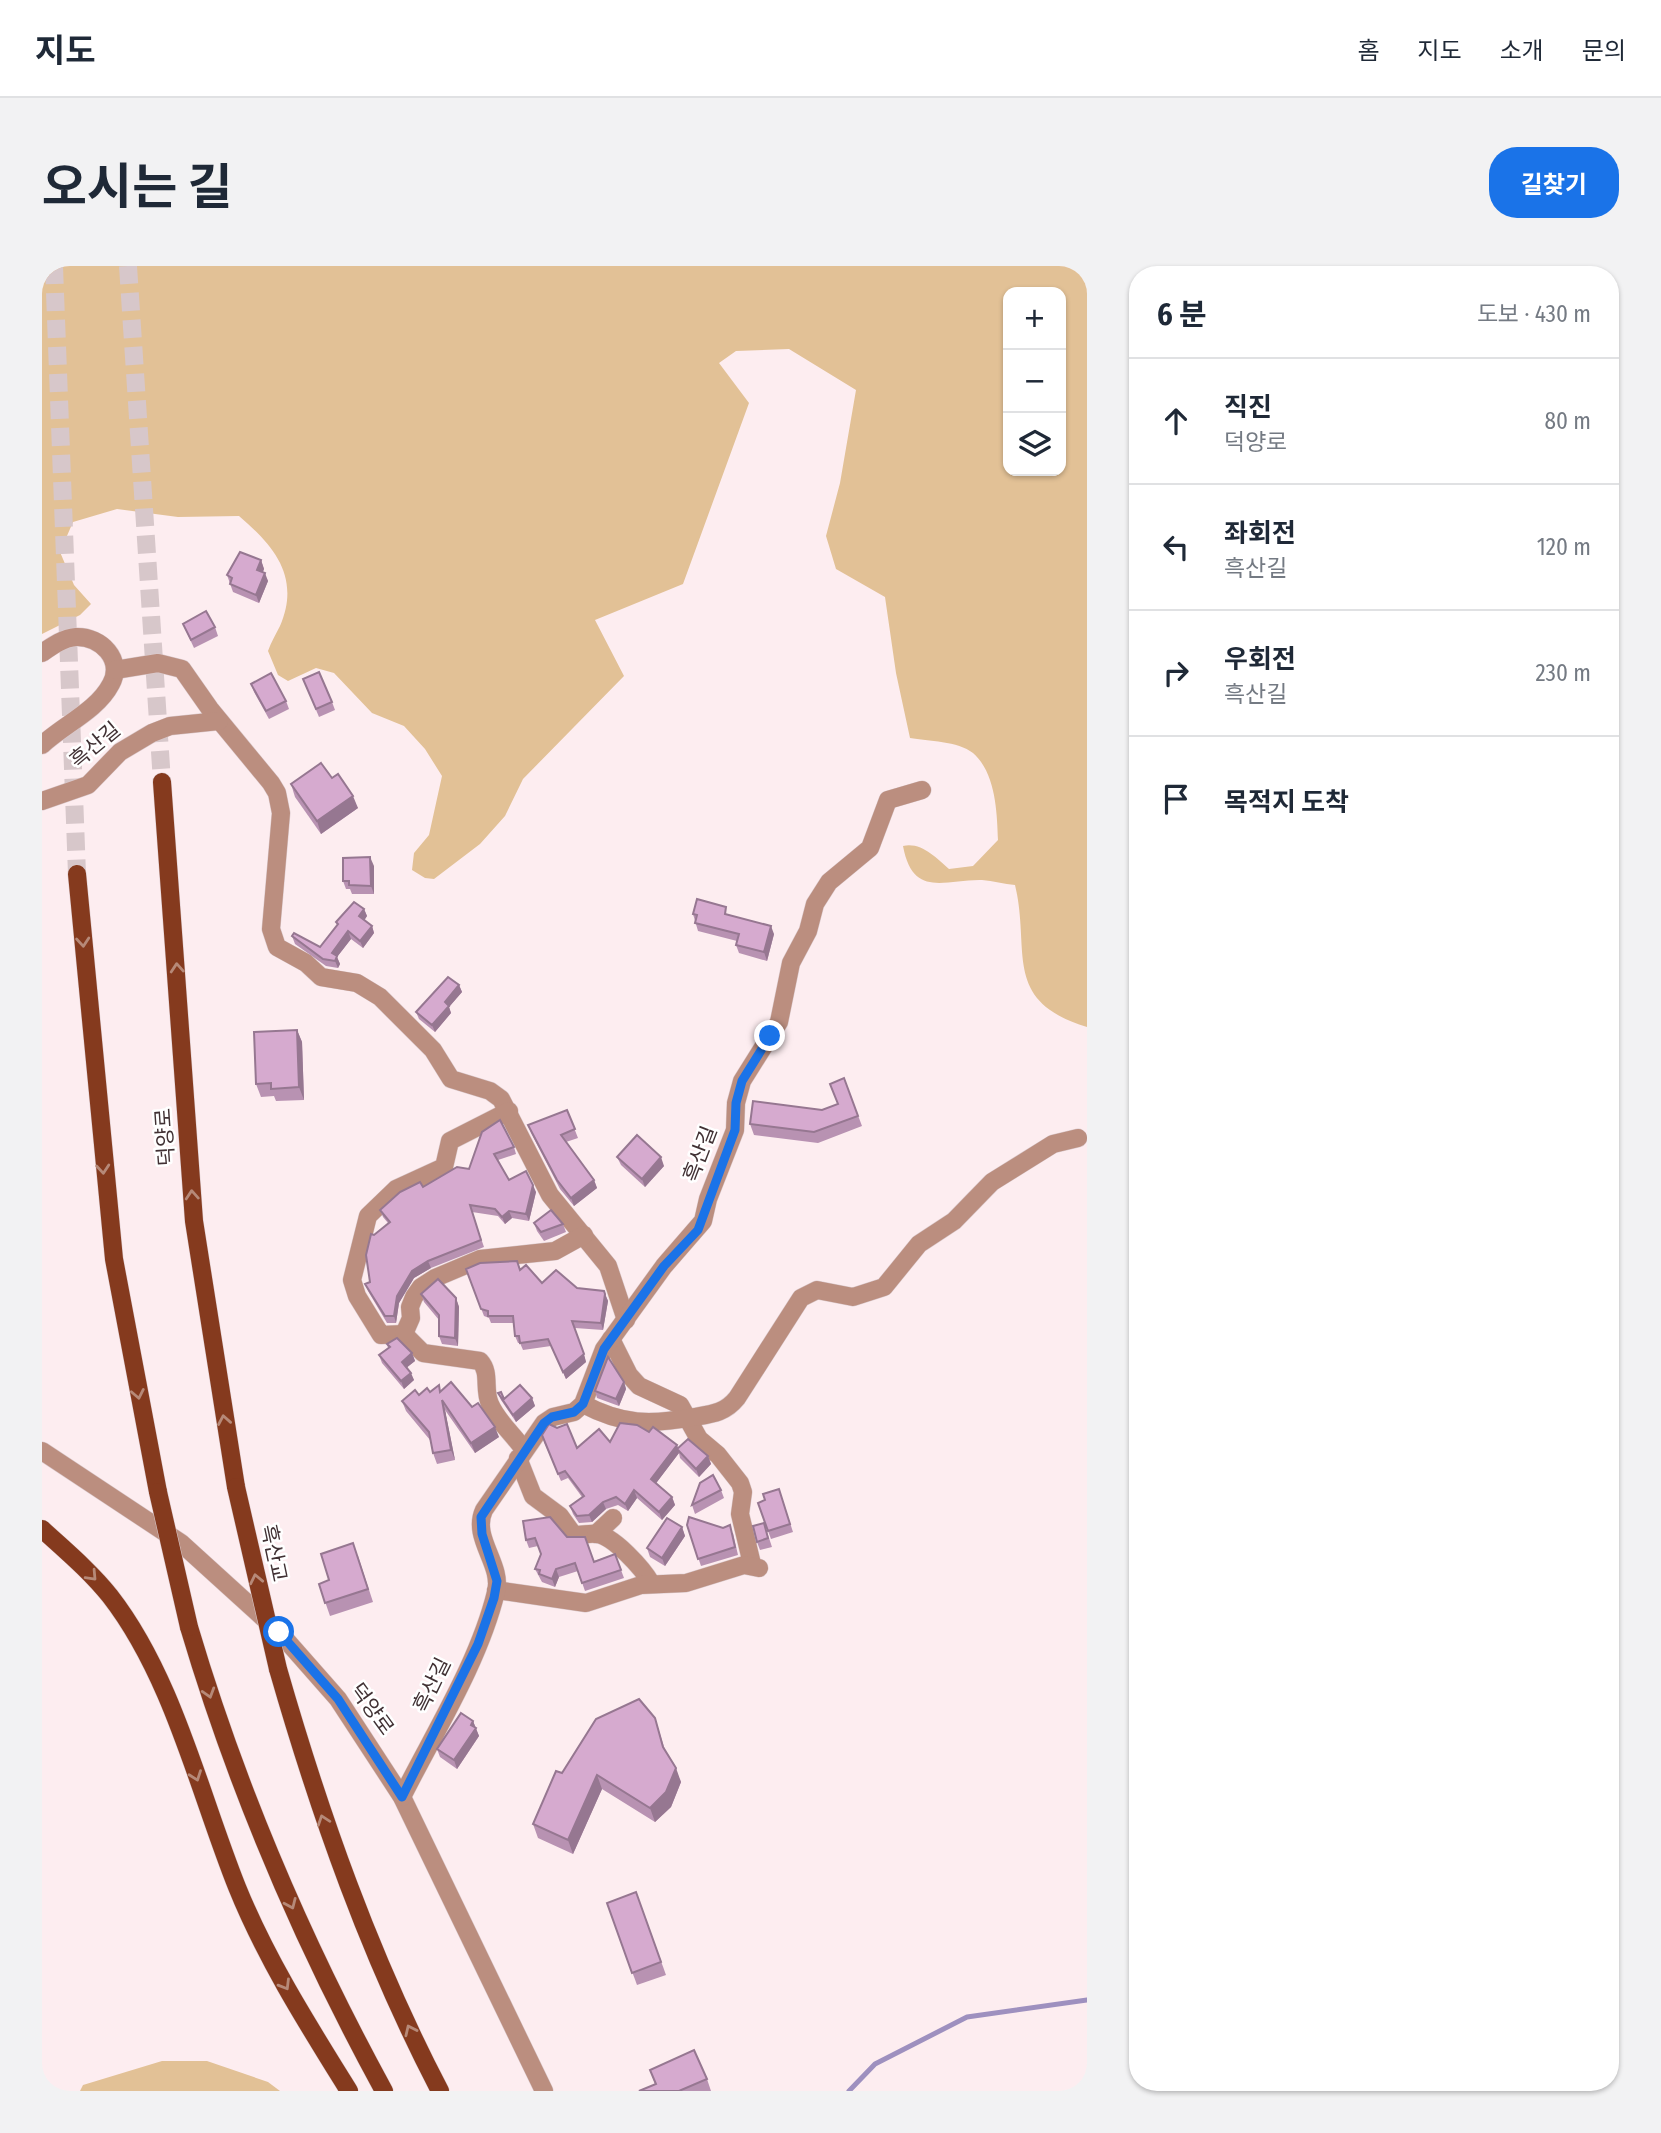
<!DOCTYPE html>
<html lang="ko">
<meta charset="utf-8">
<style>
body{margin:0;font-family:"Fira Sans Condensed","Noto Sans KR",sans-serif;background:#f2f2f3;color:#1f2937}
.controls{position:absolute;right:21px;top:21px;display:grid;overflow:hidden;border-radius:14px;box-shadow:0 2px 5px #0004}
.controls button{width:63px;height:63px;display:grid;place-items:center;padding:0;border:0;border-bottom:2px solid #e0e1e3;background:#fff;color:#1f2937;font:35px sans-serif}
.stop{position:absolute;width:21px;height:21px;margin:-16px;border:5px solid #1a73e8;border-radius:50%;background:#fff}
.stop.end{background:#1a73e8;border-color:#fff;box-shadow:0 2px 7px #0008}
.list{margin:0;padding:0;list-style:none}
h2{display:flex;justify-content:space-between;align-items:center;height:91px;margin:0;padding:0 28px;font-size:30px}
h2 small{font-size:23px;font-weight:400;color:#747a83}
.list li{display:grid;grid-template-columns:46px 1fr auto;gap:21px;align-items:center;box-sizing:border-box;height:126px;padding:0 28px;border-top:2px solid #e0e1e3}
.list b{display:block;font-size:26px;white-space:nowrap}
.list p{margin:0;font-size:23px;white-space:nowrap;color:#747a83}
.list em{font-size:23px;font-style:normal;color:#747a83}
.icon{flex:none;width:38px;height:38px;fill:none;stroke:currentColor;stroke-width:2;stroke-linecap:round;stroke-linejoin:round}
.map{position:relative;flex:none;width:1045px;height:1825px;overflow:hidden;border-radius:28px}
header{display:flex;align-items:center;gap:42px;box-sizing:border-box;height:98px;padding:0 35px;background:#fff;border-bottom:2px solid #e0e1e3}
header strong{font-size:33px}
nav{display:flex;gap:38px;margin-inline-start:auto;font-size:24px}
.intro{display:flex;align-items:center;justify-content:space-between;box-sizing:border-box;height:168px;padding:0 42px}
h1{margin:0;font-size:49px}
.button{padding:18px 32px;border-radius:28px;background:#1a73e8;color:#fff;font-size:24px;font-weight:700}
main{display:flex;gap:42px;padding:0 42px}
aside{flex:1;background:#fff;border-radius:28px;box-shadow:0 2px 5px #0004}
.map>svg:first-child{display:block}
</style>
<header>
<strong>지도</strong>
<nav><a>홈</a><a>지도</a><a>소개</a><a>문의</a></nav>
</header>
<div class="intro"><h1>오시는 길</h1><a class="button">길찾기</a></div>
<main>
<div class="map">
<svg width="1045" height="1825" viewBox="0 0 1045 1825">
<rect width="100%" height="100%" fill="#fdedf0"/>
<g fill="#e2c196" fill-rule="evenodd">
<path d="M0 0H1045V761C959 735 989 685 973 619 962 618 951 615 940 614 903 613 871 633 861 580 880 576 894 592 907 603L931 600 956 574C955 547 954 507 931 487 916 475 886 475 868 472L854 407 843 331 794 303 784 270 798 217 814 124 747 83 694 85 677 97 707 137 641 318 553 354 582 410 481 513 463 550 438 578 392 613 383 612 370 604 372 587 387 569 400 510 383 483 362 460 330 447 292 407 274 402 246 415 236 409 226 385C229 376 234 368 238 360 259 311 232 280 197 250L136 251 75 243 31 256 18 286 32 319 49 338 38 349 0 368ZM1019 26V205H966V26Z"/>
<path d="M120 1795H165L226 1816 238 1825H38L41 1819Z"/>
</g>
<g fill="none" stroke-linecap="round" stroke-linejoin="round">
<path stroke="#9e90bf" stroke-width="5" d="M807 1825 833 1798 925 1751 1045 1734"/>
<g stroke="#d7c7ca" stroke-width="18" stroke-dasharray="18 9" stroke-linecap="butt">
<path d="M12 0 35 608"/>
<path d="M86 0 120 516"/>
</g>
<g stroke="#dbcbce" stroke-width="19">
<g id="minor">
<path d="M0 387C10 380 21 372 34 371 59 370 82 394 69 418 55 445 21 459 0 479"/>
<path d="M73 404 116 397 140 403 168 443 229 517 235 527 239 547 229 663 235 681 264 697 279 711 315 717 338 731 391 784 409 813 448 825 459 833 508 929 566 1000 584 1054"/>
<path d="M0 535 46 519 78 486 110 467 128 460 177 455"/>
<path d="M467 845 408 875 402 901 354 923 326 950 310 1014 315 1030 339 1069 362 1068 381 1087 438 1095C449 1107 441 1123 448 1138 455 1155 472 1169 482 1184"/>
<path d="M362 1068 369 1052 368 1041 372 1031 379 1021 393 1012 438 993 513 985 542 969"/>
<path d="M569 1073 587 1109 597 1120 638 1139 657 1173 676 1189 698 1217 701 1226 698 1248 710 1298"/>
<path d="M541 1138C580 1159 609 1159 652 1151 670 1148 683 1147 695 1132L759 1032 775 1024 811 1031 842 1021 877 978 912 955 950 916 1011 878 1036 872"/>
<path d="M0 1185 139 1277 237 1366 296 1433 360 1531 502 1825"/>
<path d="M476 1192 491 1230 518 1250 531 1268C539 1270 546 1267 554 1268 571 1269 601 1303 609 1317"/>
<path d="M554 1268 571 1252"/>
<path d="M454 1324 544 1337 599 1319 644 1317 702 1299 717 1302"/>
<path d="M360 1531C392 1467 437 1396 454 1326 461 1298 429 1272 442 1244L502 1157 511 1151 532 1146 541 1138 562 1083 622 1000 661 955 666 933 693 864 694 837 700 815 737 756 749 697 766 665 773 638 787 616 828 582 846 534 880 524"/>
</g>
</g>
<g stroke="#dbcbce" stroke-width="19">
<g id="major">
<path d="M120 516 152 955 194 1221"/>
<path d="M35 608 72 993 116 1226"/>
<path d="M0 1263C24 1285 48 1305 68 1330 131 1411 157 1526 195 1621 224 1693 266 1759 307 1825"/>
<path d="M147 1361C195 1523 261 1677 342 1825"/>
<path d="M236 1403C278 1549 328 1691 398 1825"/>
</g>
</g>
<use href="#minor" stroke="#bb8e7f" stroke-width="18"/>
<use href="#major" stroke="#853a1e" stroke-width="18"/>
<g stroke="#dbcbce" stroke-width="19" stroke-linecap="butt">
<g id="major-bridge">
<path d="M194 1221 236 1403"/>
<path d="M116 1226 147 1361"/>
</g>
</g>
<use href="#major-bridge" stroke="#853a1e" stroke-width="18"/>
</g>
<g fill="#b892b2">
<path d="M219 294 222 303 221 306 226 315 217 337 191 326 185 309Z"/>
<path d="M141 358 173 361 176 370 152 382Z"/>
<path d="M261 413 290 436 293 444 277 451Z"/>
<path d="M209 418 244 435 247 443 227 453 212 426Z"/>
<path d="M290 512 316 542 279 568 253 531 249 518Z"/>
<path d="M332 600V628H310L308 623H304L301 615Z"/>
<path d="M322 643 325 650 322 654 330 660 332 667 321 682 309 673 295 691 298 698 296 702 284 700 253 678 250 670 278 681 295 659 294 656Z"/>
<path d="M651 648 687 649 732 668 725 695 697 687 694 679 695 675 656 665Z"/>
<path d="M417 719 420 726 407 741 409 747 393 766 377 753 374 746Z"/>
<path d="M255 764 260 776 262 834 234 835 232 830 219 831 214 818Z"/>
<path d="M802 812 820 860 776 877 712 869 708 858 780 844 796 838Z"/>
<path d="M525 844 536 872 524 876 552 914 555 922 532 940 518 923 489 867 486 859Z"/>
<path d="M440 866 472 881 474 888 456 894 467 914 494 926 487 955 470 952 463 958 456 950 430 946 442 981 389 1002 372 1012 357 1037 354 1057H345L326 1025 323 1018 328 1016 346 957 341 951 338 944 381 921 427 903Z"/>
<path d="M575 891 622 900 603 921 579 899Z"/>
<path d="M492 957 521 958 524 966 502 975 495 965Z"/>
<path d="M424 1003 478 1004 500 1017 535 1022 562 1025 566 1035 561 1064 533 1062 544 1096 524 1113 509 1080 481 1084 478 1077H476L473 1070 472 1057H449L447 1052 442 1050Z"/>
<path d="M379 1028 414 1032 417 1041 416 1080 400 1078 397 1070V1054L382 1036Z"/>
<path d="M345 1078 370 1087 373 1095 365 1101 372 1114 362 1123 340 1097 337 1089 346 1082Z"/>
<path d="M582 1116 584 1123 577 1140 555 1132 553 1125Z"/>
<path d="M399 1125 457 1171 433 1187 403 1144 413 1194 395 1198 391 1187 388 1174 364 1145 360 1135 388 1126Z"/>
<path d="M456 1127 462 1133 490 1132 493 1140 474 1156 459 1134Z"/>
<path d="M502 1176 535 1182 568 1176 635 1179 636 1182 666 1190 669 1198 657 1211 638 1192 637 1187 614 1217 630 1231 633 1239 620 1254 595 1232 586 1245 576 1239 564 1243 550 1256 537 1257 531 1248 528 1240 540 1231 526 1212 519 1215Z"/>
<path d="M737 1223 751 1266 729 1273 726 1265Z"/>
<path d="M679 1224 682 1232 653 1248 650 1239Z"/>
<path d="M481 1255 525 1271 552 1295 573 1288 582 1312 543 1325 536 1305 517 1311 513 1321 500 1316 493 1303 499 1288 496 1280 487 1282 484 1274Z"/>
<path d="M722 1257 730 1281 718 1284 715 1276Z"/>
<path d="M645 1259 691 1267 696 1289 659 1300Z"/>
<path d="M640 1261 643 1270 623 1300 608 1291 605 1282Z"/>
<path d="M316 1290 331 1336 288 1350 277 1318 287 1314Z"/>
<path d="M613 1452 623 1484 639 1516 629 1541 613 1556 560 1523 531 1588 496 1572 491 1558 520 1507Z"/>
<path d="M431 1455 437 1470 415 1503 398 1491 395 1483Z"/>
<path d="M594 1626 624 1709 595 1719 565 1637Z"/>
<path d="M608 1804 665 1813 669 1825H597L613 1818Z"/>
</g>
<g fill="#967791">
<path d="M219 294 222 303 218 312 215 304Z"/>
<path d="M223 307 226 315 217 337 214 329Z"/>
<path d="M311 530 316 542 279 568 275 555Z"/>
<path d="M328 591 332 600V628L329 620Z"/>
<path d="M322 643 325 650 320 658 317 650Z"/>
<path d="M330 660 332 667 321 682 318 675Z"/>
<path d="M729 660 732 668 725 695 722 686Z"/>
<path d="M306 665 309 673 295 691 298 698 296 702 293 695 294 693 293 695 290 687Z"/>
<path d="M417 719 420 726 407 741 409 747 393 766 390 759 403 736Z"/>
<path d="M255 764 260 776 262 834 257 821Z"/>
<path d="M619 891 622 900 603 921 600 913Z"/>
<path d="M552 914 555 922 532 940 529 932Z"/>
<path d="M491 919 494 926 487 955 484 948Z"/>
<path d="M467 945 470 952 463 958 460 951Z"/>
<path d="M386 995 389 1002 372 1012 357 1037 354 1057 352 1050 355 1030 370 1005Z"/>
<path d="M563 1028 566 1035 561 1064 559 1057Z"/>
<path d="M414 1032 417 1041 416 1080 413 1072Z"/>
<path d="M370 1087 373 1095 363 1103 360 1096Z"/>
<path d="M542 1088 544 1096 524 1113 521 1106Z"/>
<path d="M369 1107 372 1114 362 1123 359 1115Z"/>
<path d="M582 1116 584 1123 577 1140 574 1133Z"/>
<path d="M490 1132 493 1140 474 1156 471 1149Z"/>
<path d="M400 1134 403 1144 413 1194 409 1184Z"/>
<path d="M453 1161 457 1171 433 1187 429 1177Z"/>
<path d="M635 1179 637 1186 635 1183 637 1187 612 1220 609 1213Z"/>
<path d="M666 1190 669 1198 657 1211 654 1203Z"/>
<path d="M592 1224 595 1232 586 1245 583 1238Z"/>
<path d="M630 1231 633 1239 620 1254 617 1246Z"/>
<path d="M561 1236 564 1243 550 1256 547 1249Z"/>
<path d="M640 1261 643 1270 623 1300 620 1292Z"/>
<path d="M514 1303 517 1311 513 1321 510 1313Z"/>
<path d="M431 1455 437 1470 415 1503 412 1494Z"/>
<path d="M634 1502 639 1516 629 1541 613 1556 608 1542Z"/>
<path d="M555 1509 560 1523 531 1588 526 1574Z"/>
</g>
<g fill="#d6aacf" stroke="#967791" stroke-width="2">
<path d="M198 286 219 294 215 304 223 307 214 329 188 318 190 312 185 309Z"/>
<path d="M164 345 173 361 149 374 141 358Z"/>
<path d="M277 406 290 436 274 443 261 413Z"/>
<path d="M229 407 244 435 224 445 209 418Z"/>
<path d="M279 497 290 512 296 508 311 530 275 555 249 518Z"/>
<path d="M328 591 329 620 307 619V615H301V592Z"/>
<path d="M655 633 684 641 683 648 729 660 722 686 694 679 697 668 653 657 655 649 651 648Z"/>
<path d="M312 636 322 643 317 650 330 660 318 675 306 665 290 687 295 690 293 695 281 693 250 670 252 667 278 681 296 658 294 656Z"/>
<path d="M406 711 417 719 403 736 407 740 390 759 374 746Z"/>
<path d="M255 764 257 821 229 823V817L214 818 212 766Z"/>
<path d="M802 812 816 850 772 866 708 858 711 835 780 844 796 838 788 818Z"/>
<path d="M525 844 533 863 519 869 552 914 529 932 515 914 486 859Z"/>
<path d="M458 854 472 881 452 888 467 914 484 905 491 919 484 948 467 945 460 951 453 943 428 939 439 974 386 995 370 1005 355 1030 352 1050H343L323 1018 328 1016 324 989 329 968 332 969 348 956 338 944 358 926 378 916 381 921 415 901 427 903 440 866Z"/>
<path d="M595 869 619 891 600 913 575 891Z"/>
<path d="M509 944 521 958 499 966 492 957Z"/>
<path d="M475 995 478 1004 484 999 500 1017 514 1004 535 1022 562 1025 563 1028 559 1057 530 1055 542 1088 521 1106 506 1073 478 1077 477 1070H473L471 1050H446V1045L439 1043 424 1003 438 997Z"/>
<path d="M396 1013 414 1032 413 1072 397 1070V1049L379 1028Z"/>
<path d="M355 1072 370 1087 360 1096 369 1107 359 1115 337 1089 348 1081 345 1078Z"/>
<path d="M566 1091 582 1116 574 1133 553 1125Z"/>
<path d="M409 1116 430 1141 436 1137 453 1161 429 1177 400 1134 409 1184 391 1187 387 1166 360 1135 373 1124 377 1129 385 1122 388 1126 397 1119 398 1126Z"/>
<path d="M478 1119 490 1132 471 1149 456 1127 459 1126 462 1133Z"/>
<path d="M578 1157 595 1159 607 1166 611 1161 635 1179 609 1213 630 1231 617 1246 592 1224 583 1238 574 1231 561 1236 547 1249 535 1250 528 1240 542 1230 523 1205 516 1208 500 1169 507 1158 515 1162 525 1158 535 1182 557 1163 568 1176Z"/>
<path d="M646 1173 666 1190 654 1203 635 1183Z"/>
<path d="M671 1209 679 1224 650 1239 658 1217Z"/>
<path d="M737 1223 748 1258 726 1265 716 1237 723 1234 721 1228Z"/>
<path d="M508 1251 525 1271H543L552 1296 573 1288 579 1304 540 1317 533 1297 514 1303 510 1313 497 1308 498 1304 493 1303 499 1288 493 1272 484 1274 481 1255Z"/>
<path d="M647 1251 681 1262 688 1259 693 1281 656 1293 645 1259Z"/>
<path d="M625 1252 640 1261 620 1292 605 1282Z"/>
<path d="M722 1257 726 1272 715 1276 711 1260Z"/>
<path d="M311 1277 326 1323 283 1337 277 1318 287 1314 279 1288Z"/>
<path d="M597 1433 613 1452 621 1481 634 1502 624 1526 608 1542 555 1509 526 1574 491 1558 514 1505 520 1507 554 1453Z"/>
<path d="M419 1447 431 1455 429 1459 434 1462 412 1494 395 1483Z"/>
<path d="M594 1626 619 1696 590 1707 565 1637Z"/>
<path d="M652 1784 665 1813 637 1825H597L614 1818 608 1804Z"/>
</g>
<defs><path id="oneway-chevron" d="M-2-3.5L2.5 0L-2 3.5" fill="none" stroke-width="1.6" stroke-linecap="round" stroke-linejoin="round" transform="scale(1.75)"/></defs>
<g stroke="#b68978">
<use href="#oneway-chevron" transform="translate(41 676) rotate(85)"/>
<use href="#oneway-chevron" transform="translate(135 702) rotate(-94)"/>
<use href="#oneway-chevron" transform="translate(61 903) rotate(85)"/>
<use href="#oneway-chevron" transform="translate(150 929) rotate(-94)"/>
<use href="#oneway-chevron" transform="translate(96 1128) rotate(79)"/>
<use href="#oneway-chevron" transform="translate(182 1154) rotate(-100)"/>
<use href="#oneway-chevron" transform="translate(50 1310) rotate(47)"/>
<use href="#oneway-chevron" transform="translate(214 1313) rotate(-102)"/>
<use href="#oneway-chevron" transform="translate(167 1427) rotate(73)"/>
<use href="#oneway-chevron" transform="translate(154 1510) rotate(70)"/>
<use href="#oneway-chevron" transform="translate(281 1554) rotate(-109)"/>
<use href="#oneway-chevron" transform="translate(249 1638) rotate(66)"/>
<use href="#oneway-chevron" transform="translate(243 1719) rotate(59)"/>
<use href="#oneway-chevron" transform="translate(368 1764) rotate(-115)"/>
</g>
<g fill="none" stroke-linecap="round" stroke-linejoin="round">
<path stroke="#1a73e8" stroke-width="9" d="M237 1366 296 1433 360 1531 436 1378 452 1332 455 1315 440 1268 439 1251 502 1157 510 1151 532 1146 541 1138 562 1083 622 1000 656 964 693 864 694 837 700 815 728 770"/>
</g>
<g text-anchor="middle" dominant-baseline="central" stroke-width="5" stroke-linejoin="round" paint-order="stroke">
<g font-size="21" fill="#413134" stroke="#fff">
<text transform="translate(53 479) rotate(-40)">흑산길</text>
<text transform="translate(123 871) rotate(-94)">덕양로</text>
<text transform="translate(658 888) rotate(-69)">흑산길</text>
<text transform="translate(232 1287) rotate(78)">흑산교</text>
<text transform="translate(390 1419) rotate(-64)">흑산길</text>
<text transform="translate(330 1443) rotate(54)">덕양로</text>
</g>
</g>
</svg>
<div class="controls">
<button>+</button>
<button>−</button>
<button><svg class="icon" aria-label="layers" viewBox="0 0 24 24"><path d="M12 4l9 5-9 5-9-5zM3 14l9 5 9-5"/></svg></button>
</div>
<div class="stop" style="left:237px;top:1366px"></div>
<div class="stop end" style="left:728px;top:770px"></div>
</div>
<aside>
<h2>6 분<small>도보 · 430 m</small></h2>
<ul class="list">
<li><svg class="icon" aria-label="ahead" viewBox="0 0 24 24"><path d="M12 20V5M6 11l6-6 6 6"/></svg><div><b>직진</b><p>덕양로</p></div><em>80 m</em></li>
<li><svg class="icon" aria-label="left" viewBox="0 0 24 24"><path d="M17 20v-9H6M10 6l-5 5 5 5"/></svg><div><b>좌회전</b><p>흑산길</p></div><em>120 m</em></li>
<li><svg class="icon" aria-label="right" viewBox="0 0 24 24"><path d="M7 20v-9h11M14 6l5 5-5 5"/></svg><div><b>우회전</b><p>흑산길</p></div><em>230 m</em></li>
<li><svg class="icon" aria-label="arrive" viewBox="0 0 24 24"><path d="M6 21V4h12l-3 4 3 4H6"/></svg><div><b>목적지 도착</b></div></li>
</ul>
</aside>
</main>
